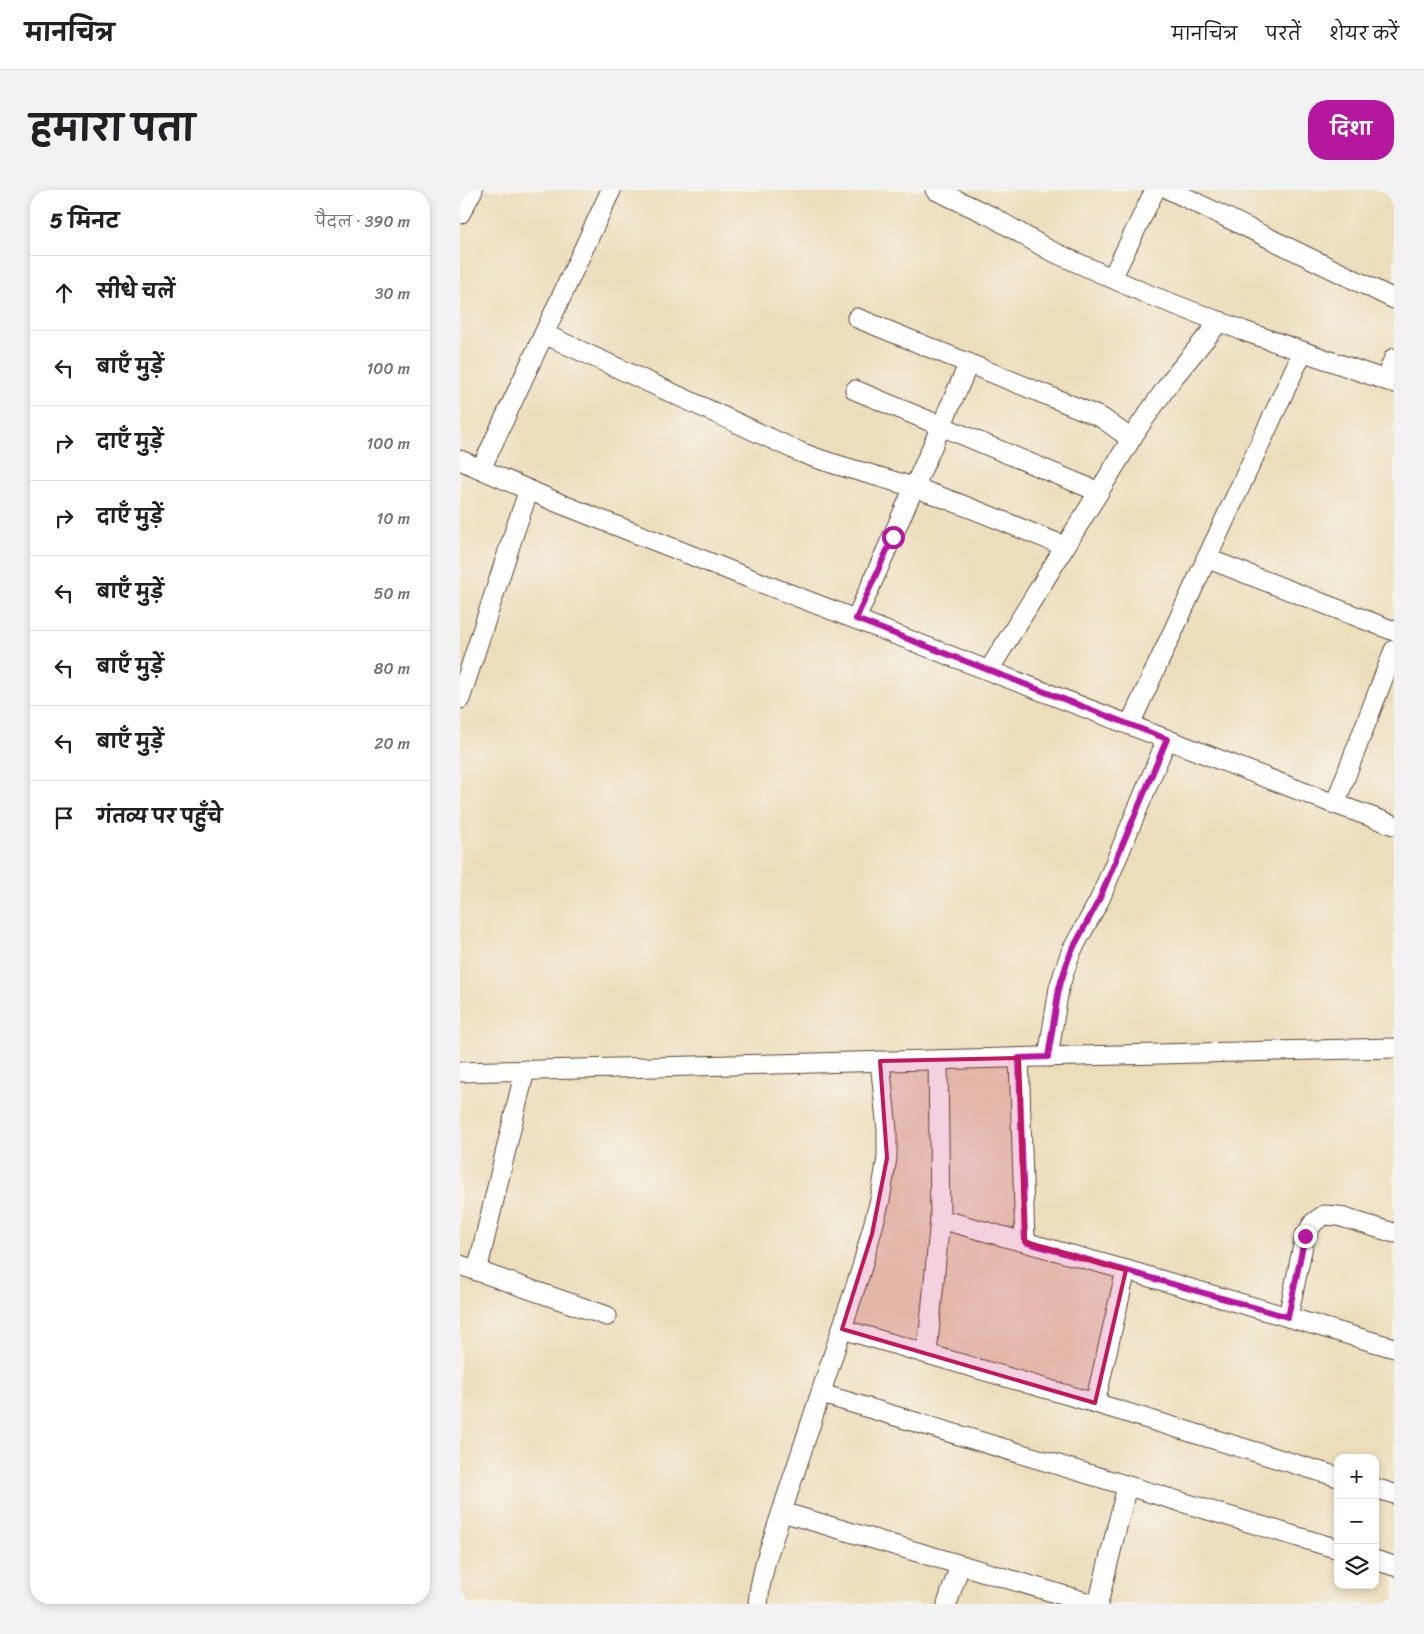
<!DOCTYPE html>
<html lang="hi">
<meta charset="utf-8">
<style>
body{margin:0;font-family:Sriracha,"Playpen Sans Deva",sans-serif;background:#f2f2f2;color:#202124}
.controls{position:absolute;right:15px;bottom:15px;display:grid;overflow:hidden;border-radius:10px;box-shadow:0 2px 8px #0003}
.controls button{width:45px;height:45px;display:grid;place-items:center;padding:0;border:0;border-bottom:1px solid #e0e0e0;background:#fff;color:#202124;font:25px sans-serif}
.stop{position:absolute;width:15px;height:15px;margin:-11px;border:4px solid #b5179e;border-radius:50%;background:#fff}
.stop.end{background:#b5179e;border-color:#fff;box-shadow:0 1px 5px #0008}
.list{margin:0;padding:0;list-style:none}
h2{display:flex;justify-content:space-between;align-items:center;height:65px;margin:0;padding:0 20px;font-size:21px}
h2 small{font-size:16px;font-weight:400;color:#757577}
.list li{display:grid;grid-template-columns:32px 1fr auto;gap:15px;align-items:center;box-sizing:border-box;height:75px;padding:0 20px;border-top:1px solid #e0e0e0}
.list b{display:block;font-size:19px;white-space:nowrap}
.list em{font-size:16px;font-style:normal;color:#757577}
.icon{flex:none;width:28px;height:28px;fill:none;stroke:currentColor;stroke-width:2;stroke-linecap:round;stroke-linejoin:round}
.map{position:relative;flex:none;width:934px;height:1414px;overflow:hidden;border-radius:20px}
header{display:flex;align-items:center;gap:30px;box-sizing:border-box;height:70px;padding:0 25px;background:#fff;border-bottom:1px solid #e0e0e0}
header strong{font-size:24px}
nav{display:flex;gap:28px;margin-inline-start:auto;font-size:18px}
.intro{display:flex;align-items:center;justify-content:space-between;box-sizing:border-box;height:120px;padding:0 30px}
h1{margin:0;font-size:35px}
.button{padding:12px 22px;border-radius:20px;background:#b5179e;color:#fff;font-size:18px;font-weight:700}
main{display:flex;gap:30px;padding:0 30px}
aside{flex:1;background:#fff;border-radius:20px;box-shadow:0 2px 8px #0003}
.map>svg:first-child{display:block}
</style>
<header>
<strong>मानचित्र</strong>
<nav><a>मानचित्र</a><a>परतें</a><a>शेयर करें</a></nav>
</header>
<div class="intro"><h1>हमारा पता</h1><a class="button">दिशा</a></div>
<main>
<aside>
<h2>5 मिनट<small>पैदल · 390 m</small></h2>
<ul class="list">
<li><svg class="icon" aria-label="ahead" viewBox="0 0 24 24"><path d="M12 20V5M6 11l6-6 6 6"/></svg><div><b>सीधे चलें</b></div><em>30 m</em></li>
<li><svg class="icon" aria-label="left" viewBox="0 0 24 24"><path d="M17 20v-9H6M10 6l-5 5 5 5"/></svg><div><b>बाएँ मुड़ें</b></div><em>100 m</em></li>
<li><svg class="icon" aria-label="right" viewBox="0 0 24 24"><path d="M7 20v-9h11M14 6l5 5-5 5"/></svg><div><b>दाएँ मुड़ें</b></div><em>100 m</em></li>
<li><svg class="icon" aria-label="right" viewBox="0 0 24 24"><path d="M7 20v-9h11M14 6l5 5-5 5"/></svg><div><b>दाएँ मुड़ें</b></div><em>10 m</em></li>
<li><svg class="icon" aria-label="left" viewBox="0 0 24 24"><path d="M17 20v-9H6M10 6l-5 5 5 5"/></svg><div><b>बाएँ मुड़ें</b></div><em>50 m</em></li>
<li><svg class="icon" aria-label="left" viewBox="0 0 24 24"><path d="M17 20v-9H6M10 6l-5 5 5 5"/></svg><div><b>बाएँ मुड़ें</b></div><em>80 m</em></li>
<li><svg class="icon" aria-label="left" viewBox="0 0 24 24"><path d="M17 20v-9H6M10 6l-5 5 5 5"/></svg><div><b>बाएँ मुड़ें</b></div><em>20 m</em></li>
<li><svg class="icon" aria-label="arrive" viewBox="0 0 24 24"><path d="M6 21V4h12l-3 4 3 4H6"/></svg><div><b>गंतव्य पर पहुँचे</b></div></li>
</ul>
</aside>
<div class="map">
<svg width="934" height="1414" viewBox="0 0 934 1414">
<rect width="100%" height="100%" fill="#f7f3e8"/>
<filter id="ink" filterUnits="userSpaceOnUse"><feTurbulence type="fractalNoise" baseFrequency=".02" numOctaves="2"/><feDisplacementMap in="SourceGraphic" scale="10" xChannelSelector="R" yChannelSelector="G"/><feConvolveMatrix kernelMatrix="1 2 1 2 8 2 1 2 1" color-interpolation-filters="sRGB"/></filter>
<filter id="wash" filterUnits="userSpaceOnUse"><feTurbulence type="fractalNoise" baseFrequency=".0096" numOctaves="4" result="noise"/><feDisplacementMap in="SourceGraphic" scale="20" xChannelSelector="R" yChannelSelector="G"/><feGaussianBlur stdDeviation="1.12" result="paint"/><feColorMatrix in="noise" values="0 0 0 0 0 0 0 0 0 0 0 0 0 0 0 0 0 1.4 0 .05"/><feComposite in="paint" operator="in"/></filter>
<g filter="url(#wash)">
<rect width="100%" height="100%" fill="#ecdebb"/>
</g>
<g filter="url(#ink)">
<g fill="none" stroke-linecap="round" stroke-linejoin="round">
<g stroke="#564536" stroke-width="21">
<g id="minor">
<path d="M475 0 531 26 589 60 687 104 784 141 934 193"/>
<path d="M710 0 934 109"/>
<path d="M0 24 13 0"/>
<path d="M652 88 695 0"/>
<path d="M397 128 623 220 642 228 671 249"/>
<path d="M84 144 340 262C376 277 415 284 452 297 503 313 555 337 605 356"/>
<path d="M925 190 934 168"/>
<path d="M395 200 639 302"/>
<path d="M0 270 101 314 299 392 864 610 934 635"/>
<path d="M21 279 151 0"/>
<path d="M746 368 934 441"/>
<path d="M396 429 509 173"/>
<path d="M529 480 680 235 713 188 760 131"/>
<path d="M0 509 56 337 69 300"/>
<path d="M670 534 843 161"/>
<path d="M875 614 934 460"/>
<path d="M588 867 599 798 606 776 611 762 639 711 707 549"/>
<path d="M559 868 565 1052"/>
<path d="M0 882 934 858"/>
<path d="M480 1029 666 1080 934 1158"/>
<path d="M0 1075 147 1126"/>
<path d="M17 1081 65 880"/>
<path d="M828 1127 845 1046 854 1032 864 1025 878 1026 934 1043"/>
<path d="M382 1139 635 1213 878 1287"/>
<path d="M467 1164 480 1029 478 870"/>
<path d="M362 1204 878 1359"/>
<path d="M635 1213 666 1080"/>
<path d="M915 1298 934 1304"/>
<path d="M322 1322 633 1414"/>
<path d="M915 1370 934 1376"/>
<path d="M298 1414 300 1397 306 1370 402 1077 420 1010 427 968V940L420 871"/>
<path d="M487 1414 500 1375"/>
<path d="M638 1414 667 1296"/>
</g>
</g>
<use href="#minor" stroke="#fff" stroke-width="19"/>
</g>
</g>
<g fill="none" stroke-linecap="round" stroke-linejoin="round" filter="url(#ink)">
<path stroke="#b5179e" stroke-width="6" d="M433 347 396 429 707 549 639 710 611 762 606 776 599 798 588 867 559 868 565 1052 828 1127 845 1046"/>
</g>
<path fill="#c2185b" fill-opacity="0.2" stroke="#c2185b" stroke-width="4" stroke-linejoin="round" d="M559 868 565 1052 666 1080 635 1213 382 1139 412 1044 427 968 420 871Z"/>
</svg>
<div class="controls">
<button>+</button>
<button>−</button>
<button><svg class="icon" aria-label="layers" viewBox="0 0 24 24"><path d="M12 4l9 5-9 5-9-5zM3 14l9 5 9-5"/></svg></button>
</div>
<div class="stop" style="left:433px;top:347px"></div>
<div class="stop end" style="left:845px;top:1046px"></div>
</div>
</main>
